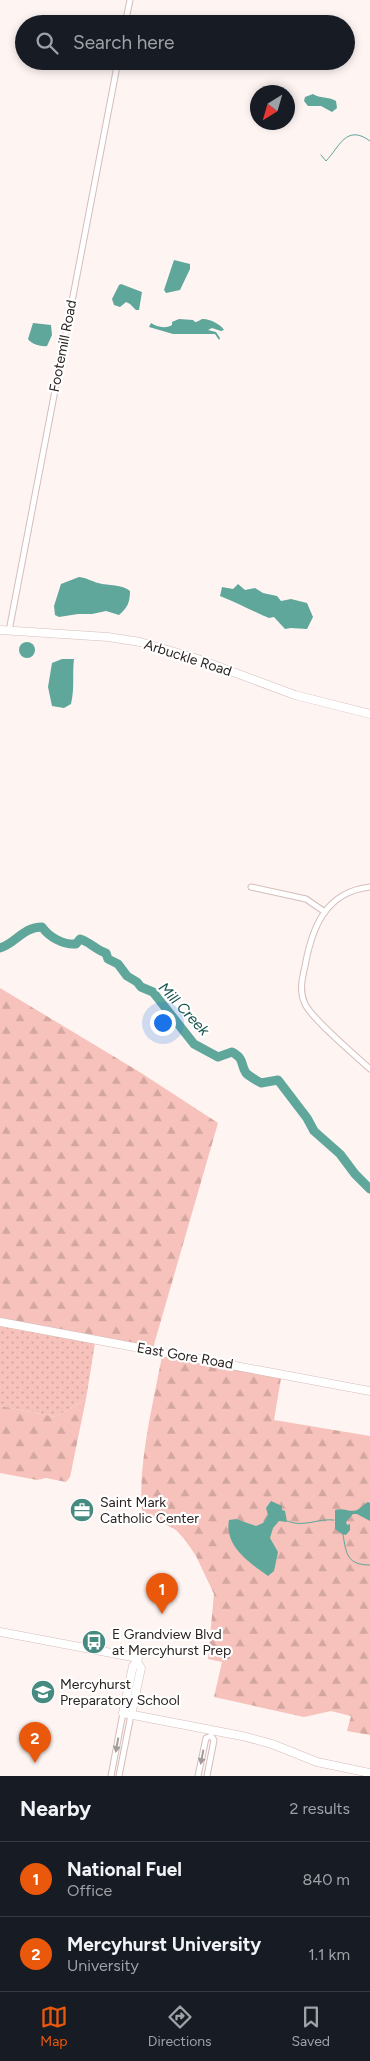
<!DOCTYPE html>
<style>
body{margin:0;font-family:Figtree,sans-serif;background:#242831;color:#f1f3f6}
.compass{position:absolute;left:250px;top:85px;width:45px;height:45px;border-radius:50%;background:#171b24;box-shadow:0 2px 8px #0003;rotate:217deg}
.you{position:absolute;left:162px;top:1022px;width:18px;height:18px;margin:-12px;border:4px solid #fff;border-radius:50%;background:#1a73e8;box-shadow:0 0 0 8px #1a73e833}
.badge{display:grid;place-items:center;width:32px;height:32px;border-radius:50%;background:#ea580c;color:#fff;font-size:16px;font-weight:700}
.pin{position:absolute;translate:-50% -41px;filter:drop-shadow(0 1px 2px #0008)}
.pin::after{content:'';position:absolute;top:26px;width:18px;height:15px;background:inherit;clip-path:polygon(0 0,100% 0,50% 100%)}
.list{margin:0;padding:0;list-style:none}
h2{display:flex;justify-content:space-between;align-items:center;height:65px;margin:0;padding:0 20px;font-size:21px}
h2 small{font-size:16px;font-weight:400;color:#9ea1a6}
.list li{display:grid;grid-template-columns:32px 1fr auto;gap:15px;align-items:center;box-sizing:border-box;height:75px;padding:0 20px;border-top:1px solid #363941}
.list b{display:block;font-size:19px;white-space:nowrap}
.list p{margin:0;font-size:16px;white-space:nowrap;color:#9ea1a6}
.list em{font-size:16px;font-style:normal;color:#9ea1a6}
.icon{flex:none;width:28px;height:28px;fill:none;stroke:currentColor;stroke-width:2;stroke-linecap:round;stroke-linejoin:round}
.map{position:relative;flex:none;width:370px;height:1776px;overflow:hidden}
.search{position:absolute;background:#171b24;box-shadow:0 2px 8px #0003;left:15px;right:15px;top:15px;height:55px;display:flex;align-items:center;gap:12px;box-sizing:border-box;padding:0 18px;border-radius:28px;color:#9ea1a6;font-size:19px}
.sheet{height:215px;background:#171b24}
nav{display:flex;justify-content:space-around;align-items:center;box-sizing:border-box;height:70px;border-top:1px solid #363941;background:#171b24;font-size:14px;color:#9ea1a6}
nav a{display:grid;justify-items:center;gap:2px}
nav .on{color:#ea580c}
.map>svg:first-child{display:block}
</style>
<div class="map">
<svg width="370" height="1776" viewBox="0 0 370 1776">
<defs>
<pattern id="grass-dots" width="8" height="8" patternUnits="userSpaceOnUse" patternTransform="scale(1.25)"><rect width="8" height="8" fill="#f6c2bb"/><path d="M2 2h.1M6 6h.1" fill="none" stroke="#d3a6a0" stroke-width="1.8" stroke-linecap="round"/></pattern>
<pattern id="forest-firs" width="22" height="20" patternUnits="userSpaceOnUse" patternTransform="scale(1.25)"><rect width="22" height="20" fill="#f6c2bb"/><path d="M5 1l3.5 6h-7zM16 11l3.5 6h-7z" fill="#d3a6a0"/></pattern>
</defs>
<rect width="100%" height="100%" fill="#fef4f2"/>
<path fill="url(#grass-dots)" d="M0 1325 95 1343 86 1399 56 1417 0 1406Z"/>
<g fill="url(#forest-firs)">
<path d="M0 988 138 1071 218 1123 153 1348 0 1320Z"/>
<path d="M162 1356 281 1378 274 1420 370 1436V1735L347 1731 351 1716 331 1711 304 1717 214 1697 222 1662 208 1659 214 1594 196 1556 186 1541 176 1530 142 1511C138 1463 153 1404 162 1356Z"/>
<path d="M86 1399 70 1477 66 1482 46 1478 37 1480 0 1473V1406L56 1417Z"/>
</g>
<g fill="#5fa69b">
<path d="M313 94C320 99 328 96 336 101L337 108 332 112 321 106H308L304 101 305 97Z"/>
<path d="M174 260 190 264V269L180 290 166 293 164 290Z"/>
<path d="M121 284 142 292 139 310H136L130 304 126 302 120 307 114 305 112 299 119 285Z"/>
<path d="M179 319 193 320 195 322C197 322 200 320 202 319 208 318 221 324 224 330L221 331 212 328 208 330 216 332 220 338 219 340 215 334H173L149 327 151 323C157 327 165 329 172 325V322Z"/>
<path d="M33 323 51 325 52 335 47 346C42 347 31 344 28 339Z"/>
<path d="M79 577C87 578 91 581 98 583 109 586 122 584 130 591 130 603 127 608 119 615L106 611 92 614H78L59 617 55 615 54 606 61 584Z"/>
<path d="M238 584 245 590 255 588 263 593 277 596 281 601 291 599 307 603 313 617 307 629 291 628 285 629 274 617 269 618C252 611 238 603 220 596L222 587 233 589Z"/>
<circle cx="27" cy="650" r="8"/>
<path d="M62 659H74C72 674 75 687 71 704L64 708 52 706 48 687 52 663Z"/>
<path d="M271 1501 282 1506V1510L285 1511 287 1522 279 1521 273 1528 270 1538 278 1552 274 1571 268 1576C250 1563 224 1546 229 1520L236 1519 256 1526 263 1523 268 1515 266 1508Z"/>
<path d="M368 1502 370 1503V1521L357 1514H353L346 1522 347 1525 350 1524V1530L346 1535 342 1534 335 1529V1510C343 1507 350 1513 357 1510 361 1508 364 1504 368 1502Z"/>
</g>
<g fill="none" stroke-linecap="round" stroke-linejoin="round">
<g stroke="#5fa69b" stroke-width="1">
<path d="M321 155 326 161C339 148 346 123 370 141"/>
<path d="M287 1521C304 1528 318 1518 334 1520"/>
<path d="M343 1534C346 1554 347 1565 370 1565"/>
</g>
<path stroke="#5fa69b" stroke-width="9" d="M0 948C15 944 23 927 42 927 49 937 63 945 76 944L80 939C90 942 96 950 106 953L108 959 118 964 127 976 137 982 141 987 153 992 194 1044 218 1057 232 1052C245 1059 240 1064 246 1073 250 1077 256 1080 261 1083L278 1080 307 1118 314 1131 340 1154 355 1174 370 1189"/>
<g stroke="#d5bdba" stroke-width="7">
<g id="street">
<path d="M125 24 130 0"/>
<path d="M9 631 118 61"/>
<path d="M251 887 306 899 325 912"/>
<path d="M370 887C325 892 312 928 305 966 302 979 299 991 305 1004 312 1019 355 1055 370 1069"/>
<path d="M111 1776 123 1713"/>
<path d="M119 1776 131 1715"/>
<path d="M198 1776 206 1738 211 1736 214 1740 207 1776"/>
</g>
</g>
<g stroke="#d5bdba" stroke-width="9">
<g id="secondary">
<path d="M0 630 108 637 140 642 195 658 295 695 370 714"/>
<path d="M0 1322 370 1391"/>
<path d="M0 1632 138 1658 137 1662 133 1666 123 1713 242 1736 272 1744 317 1762 370 1773"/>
<path d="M131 1715 141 1668 137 1662"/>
</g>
</g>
<use href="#street" stroke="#fff" stroke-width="5"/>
<use href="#secondary" stroke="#fff" stroke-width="8"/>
</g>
<defs><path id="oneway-solid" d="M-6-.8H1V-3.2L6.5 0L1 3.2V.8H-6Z" transform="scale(1.25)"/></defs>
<g fill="#a09c9b">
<use href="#oneway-solid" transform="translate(117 1745) rotate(100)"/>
<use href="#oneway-solid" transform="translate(202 1757) rotate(101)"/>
</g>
<defs>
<g id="office-disc" transform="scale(1.25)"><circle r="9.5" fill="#468b80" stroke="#fff"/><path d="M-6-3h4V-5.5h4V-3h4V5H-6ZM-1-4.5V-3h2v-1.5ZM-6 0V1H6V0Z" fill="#fff"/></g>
<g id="bus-disc" transform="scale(1.25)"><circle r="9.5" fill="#468b80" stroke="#fff"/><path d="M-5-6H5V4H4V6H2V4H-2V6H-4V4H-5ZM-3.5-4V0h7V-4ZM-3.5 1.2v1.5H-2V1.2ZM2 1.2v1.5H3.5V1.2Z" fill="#fff"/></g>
<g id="school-disc" transform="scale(1.25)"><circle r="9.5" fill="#468b80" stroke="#fff"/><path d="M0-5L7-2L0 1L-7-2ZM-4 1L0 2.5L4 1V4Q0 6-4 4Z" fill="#fff"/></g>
</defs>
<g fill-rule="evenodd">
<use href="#office-disc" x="82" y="1510"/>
<use href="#bus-disc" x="94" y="1642"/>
<use href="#school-disc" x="43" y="1692"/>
</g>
<g text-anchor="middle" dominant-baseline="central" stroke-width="4.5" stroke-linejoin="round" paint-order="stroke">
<g font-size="14" fill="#2b2221" stroke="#fff">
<text transform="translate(63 346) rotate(-79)">Footemill Road</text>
<text transform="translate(188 658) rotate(18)">Arbuckle Road</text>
<text transform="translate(185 1356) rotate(10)">East Gore Road</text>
</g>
<g font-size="14" fill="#2b2221" stroke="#fff" text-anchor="start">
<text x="100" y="1502">Saint Mark<tspan x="100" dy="16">Catholic Center</tspan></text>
<text x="112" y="1634">E Grandview Blvd<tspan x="112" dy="16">at Mercyhurst Prep</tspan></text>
<text x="60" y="1684">Mercyhurst<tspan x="60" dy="16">Preparatory School</tspan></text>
</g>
<g font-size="15" font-style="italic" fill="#17544c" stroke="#fff">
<text transform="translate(184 1009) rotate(47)">Mill Creek</text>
</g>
</g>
</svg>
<svg class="compass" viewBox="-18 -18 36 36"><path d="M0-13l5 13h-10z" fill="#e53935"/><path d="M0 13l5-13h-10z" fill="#9ea1a6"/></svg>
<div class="you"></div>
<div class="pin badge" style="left:162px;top:1614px">1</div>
<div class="pin badge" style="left:35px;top:1763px">2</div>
<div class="search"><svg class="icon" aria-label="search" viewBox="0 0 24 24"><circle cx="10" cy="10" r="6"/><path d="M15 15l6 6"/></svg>Search here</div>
</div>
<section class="sheet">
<h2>Nearby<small>2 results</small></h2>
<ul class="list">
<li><span class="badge">1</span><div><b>National Fuel</b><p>Office</p></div><em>840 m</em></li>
<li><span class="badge">2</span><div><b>Mercyhurst University</b><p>University</p></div><em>1.1 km</em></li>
</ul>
</section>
<nav>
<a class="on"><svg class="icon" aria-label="map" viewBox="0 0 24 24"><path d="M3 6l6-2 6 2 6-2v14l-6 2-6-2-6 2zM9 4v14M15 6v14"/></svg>Map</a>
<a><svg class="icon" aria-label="directions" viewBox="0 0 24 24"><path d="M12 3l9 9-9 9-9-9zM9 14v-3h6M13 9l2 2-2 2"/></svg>Directions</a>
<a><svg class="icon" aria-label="saved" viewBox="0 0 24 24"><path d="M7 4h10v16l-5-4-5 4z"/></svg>Saved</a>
</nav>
